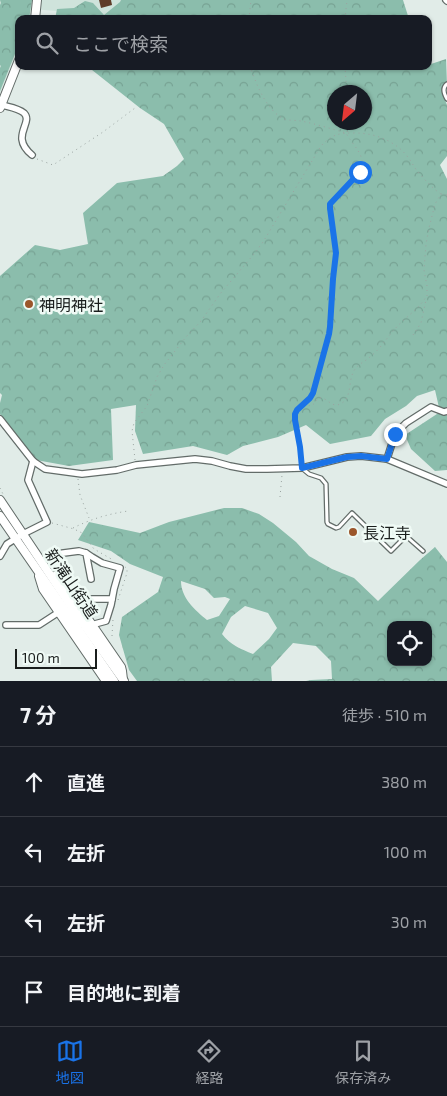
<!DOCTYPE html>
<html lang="ja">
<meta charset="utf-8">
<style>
body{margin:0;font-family:"Exo 2","Noto Sans JP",sans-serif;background:#20242c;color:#f1f3f6}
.controls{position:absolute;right:15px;bottom:15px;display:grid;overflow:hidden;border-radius:10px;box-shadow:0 1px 4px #0004}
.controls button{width:45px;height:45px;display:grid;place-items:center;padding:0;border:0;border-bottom:1px solid #363941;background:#171b24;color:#f1f3f6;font:25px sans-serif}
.compass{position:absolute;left:327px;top:85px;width:45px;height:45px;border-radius:50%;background:#171b24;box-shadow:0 1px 4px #0004;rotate:208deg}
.scale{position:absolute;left:15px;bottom:12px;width:82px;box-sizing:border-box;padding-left:5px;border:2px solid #191d1c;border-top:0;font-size:14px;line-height:18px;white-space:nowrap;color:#191d1c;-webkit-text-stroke:4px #effaf5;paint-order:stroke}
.stop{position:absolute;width:15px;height:15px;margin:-11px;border:4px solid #1a73e8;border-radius:50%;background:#fff}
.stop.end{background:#1a73e8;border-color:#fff;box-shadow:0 1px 5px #0008}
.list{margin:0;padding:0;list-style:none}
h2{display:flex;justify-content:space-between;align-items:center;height:65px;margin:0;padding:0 20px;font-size:21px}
h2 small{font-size:16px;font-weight:400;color:#9ea1a6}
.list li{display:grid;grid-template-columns:32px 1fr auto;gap:15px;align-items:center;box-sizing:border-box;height:70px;padding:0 20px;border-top:1px solid #363941}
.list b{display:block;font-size:19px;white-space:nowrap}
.list em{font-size:16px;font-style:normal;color:#9ea1a6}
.icon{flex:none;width:28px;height:28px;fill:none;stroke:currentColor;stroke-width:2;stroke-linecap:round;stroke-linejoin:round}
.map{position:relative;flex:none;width:447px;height:681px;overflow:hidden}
.search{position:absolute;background:#171b24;box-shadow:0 1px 4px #0004;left:15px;right:15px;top:15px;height:55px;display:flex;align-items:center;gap:12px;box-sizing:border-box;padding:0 18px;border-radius:10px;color:#9ea1a6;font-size:19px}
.sheet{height:345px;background:#171b24}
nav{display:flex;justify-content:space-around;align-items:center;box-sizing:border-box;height:70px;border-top:1px solid #363941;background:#171b24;font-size:14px;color:#9ea1a6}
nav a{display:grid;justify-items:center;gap:2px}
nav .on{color:#1a73e8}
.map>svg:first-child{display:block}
</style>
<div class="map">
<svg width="447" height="681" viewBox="0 0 447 681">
<defs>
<pattern id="forest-crowns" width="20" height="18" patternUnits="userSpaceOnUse" patternTransform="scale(1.25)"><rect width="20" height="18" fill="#8bbdac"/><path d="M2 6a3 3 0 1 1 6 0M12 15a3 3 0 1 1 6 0" fill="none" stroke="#77a293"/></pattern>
</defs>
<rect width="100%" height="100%" fill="#e1ece8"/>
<path fill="#cfe3db" d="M0 0H163L104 15 32 9 30 19H19V46L0 93Z"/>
<g fill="url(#forest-crowns)" fill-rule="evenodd">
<path d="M0 0H32L29 19H19V44L0 91V68L1 66 0 65V5L1 3Z"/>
<path d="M121 0H403L409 19H55L57 9 74 8 85 1 93 3 104 15 120 2Z"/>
<path d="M446 59 447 85 442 93 447 105V156L440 165 447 179V470L435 471 411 449 405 435 440 412 435 390 417 396 406 406 385 419 371 436 330 444 306 425 278 437 243 446 227 455 193 446 143 454 135 431 136 405 111 409 113 460 69 466 36 460 0 414V403L2 395 0 393V276L35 245 60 250 88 244 83 213 117 183 163 176 177 166 184 159 164 124 140 108 87 66H428V65ZM334 92H364V122H334Z"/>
<path d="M224 508H242L259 514 273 523 296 542 309 556 332 569 354 578 378 601 420 560 435 547 447 562V681H306L311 680 332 679 331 661 316 646 293 643 271 667 272 681H137L129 670 119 635 122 617 158 592 163 577 130 564 111 551 78 540 89 522 140 533 169 522ZM181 581 205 589 214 598 225 597 230 599 219 616 207 620C195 610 181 598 181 581ZM245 606 268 613 277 628 269 639 253 654C241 649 230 645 222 634L231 617ZM391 625H428V662H391Z"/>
</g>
<path fill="#5f3c28" d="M99 0H111L112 5 101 8Z"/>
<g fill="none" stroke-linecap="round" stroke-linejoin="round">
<g stroke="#636c69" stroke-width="5.5">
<g id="service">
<path d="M447 84C442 88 444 94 447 99"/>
<path d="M303 469 309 474 321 478 326 484 327 522 328 524 336 528 339 527 352 513 391 551 406 536 423 551"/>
</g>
</g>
<g stroke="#636c69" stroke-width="8">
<g id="minor">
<path d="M446 0 447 1"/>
<path d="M2 105C9 107 18 108 24 113 34 123 9 136 32 155"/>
<path d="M0 419 33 461 45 469 82 474 117 470 136 465 195 459 212 461 230 466 246 469H267L302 468 347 457 361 456 387 459 447 484"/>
<path d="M387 459 395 434 406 423 431 407 444 412 447 411"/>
<path d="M86 553 92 557 102 563 120 568 114 589 111 605 106 621 91 625"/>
<path d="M56 554 79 551 86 553 91 579"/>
<path d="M0 556 7 544 23 534 47 522 28 480 33 461"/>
<path d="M92 599H112"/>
<path d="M6 625H39L59 612"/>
</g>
</g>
<g stroke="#636c69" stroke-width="10">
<g id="secondary">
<path d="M35 19 37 0"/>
<path d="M0 108 19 60"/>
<path d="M0 500 77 615 124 681"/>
<path d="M0 516 114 681"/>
<path d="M39 576 43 589 106 681"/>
<path d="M55 576 66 587 121 667 122 671 123 680"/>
</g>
</g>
<g stroke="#9aa3a0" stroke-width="1" stroke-dasharray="1 4" stroke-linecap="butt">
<path d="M249 19 251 0"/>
<path d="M345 19 347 0"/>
<path d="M250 66C256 83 265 108 282 118 288 121 295 120 301 121 316 124 332 129 346 133 353 146 368 157 360 172L330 204V208L336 253 333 279 330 327 329 335 313 393 310 398 297 410 295 415V420L300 447 301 462"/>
<path d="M345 66 346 82 350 92"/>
<path d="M347 132 352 122"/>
<path d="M37 159 53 165 103 132 135 108"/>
<path d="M427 296V286L424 270 426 244 429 228 435 204 441 194 447 195"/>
<path d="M413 335 421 323 426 300"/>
<path d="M304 404 311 406 315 403 318 398C328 396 331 410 342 403 353 396 347 378 356 368 360 363 366 361 371 356 380 349 386 339 394 330 404 318 418 310 426 297"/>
<path d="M135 460 132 431 134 423 147 406 157 377 164 365 186 337 201 321 220 294 254 254 263 242 321 146C332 134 339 133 355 133 375 133 395 141 407 156 411 161 414 167 418 172 425 180 432 188 441 194"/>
<path d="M78 479 80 495 89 518"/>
<path d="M0 488 3 494"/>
<path d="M280 497 282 475"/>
<path d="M52 523 74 529 82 533 94 549 113 560"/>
<path d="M73 528C91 519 108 514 128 511"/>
<path d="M118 600 127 573V568L125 567"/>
<path d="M112 636 113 619"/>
</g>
<use href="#service" stroke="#fff" stroke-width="3"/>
<use href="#minor" stroke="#fff" stroke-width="5.5"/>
<use href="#secondary" stroke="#fff" stroke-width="8"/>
</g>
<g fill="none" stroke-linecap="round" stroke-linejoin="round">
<path stroke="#1a73e8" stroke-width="6" d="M360 172 330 204V208L336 253 333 279 330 327 329 334 313 393 310 398 297 410 295 414V420L300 447 302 468 347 457 361 456 387 459 395 434"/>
</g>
<g fill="#9b562b" stroke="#effaf5" stroke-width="2">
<circle cx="29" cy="304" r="5"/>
<circle cx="353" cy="532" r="5"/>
</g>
<g text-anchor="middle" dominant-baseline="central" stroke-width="5" stroke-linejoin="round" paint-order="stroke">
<g font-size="16" fill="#191d1c" stroke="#effaf5" text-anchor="start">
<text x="39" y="304">神明神社</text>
<text x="363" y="532">長江寺</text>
</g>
<g font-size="16" fill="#191d1c" stroke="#effaf5">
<text transform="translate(72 583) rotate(56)">新滝山街道</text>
</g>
</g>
</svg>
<div class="controls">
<button><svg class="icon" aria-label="locate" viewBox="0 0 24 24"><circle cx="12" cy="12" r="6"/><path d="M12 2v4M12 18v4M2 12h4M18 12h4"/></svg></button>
</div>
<svg class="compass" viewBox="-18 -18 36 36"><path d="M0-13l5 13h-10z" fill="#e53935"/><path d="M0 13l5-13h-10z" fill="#9ea1a6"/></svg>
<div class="scale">100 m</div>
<div class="stop" style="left:360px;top:172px"></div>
<div class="stop end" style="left:395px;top:434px"></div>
<div class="search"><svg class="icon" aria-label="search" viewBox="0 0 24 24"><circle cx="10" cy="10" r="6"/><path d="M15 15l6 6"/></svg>ここで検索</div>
</div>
<section class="sheet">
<h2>7 分<small>徒歩 · 510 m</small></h2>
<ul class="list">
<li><svg class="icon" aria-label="ahead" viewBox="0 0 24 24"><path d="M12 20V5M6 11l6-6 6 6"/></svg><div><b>直進</b></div><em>380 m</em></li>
<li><svg class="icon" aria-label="left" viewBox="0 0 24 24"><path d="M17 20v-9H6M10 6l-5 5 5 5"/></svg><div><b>左折</b></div><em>100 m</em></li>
<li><svg class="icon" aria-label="left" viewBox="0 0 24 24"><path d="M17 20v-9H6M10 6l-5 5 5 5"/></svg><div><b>左折</b></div><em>30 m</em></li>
<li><svg class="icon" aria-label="arrive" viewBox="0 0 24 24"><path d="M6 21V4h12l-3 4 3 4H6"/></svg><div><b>目的地に到着</b></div></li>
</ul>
</section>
<nav>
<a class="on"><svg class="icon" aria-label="map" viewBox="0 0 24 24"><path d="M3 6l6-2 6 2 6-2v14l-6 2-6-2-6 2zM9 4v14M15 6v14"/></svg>地図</a>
<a><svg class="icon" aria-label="directions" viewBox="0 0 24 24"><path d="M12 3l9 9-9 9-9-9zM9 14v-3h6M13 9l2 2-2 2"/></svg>経路</a>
<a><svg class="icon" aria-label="saved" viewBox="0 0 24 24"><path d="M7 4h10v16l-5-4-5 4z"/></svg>保存済み</a>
</nav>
